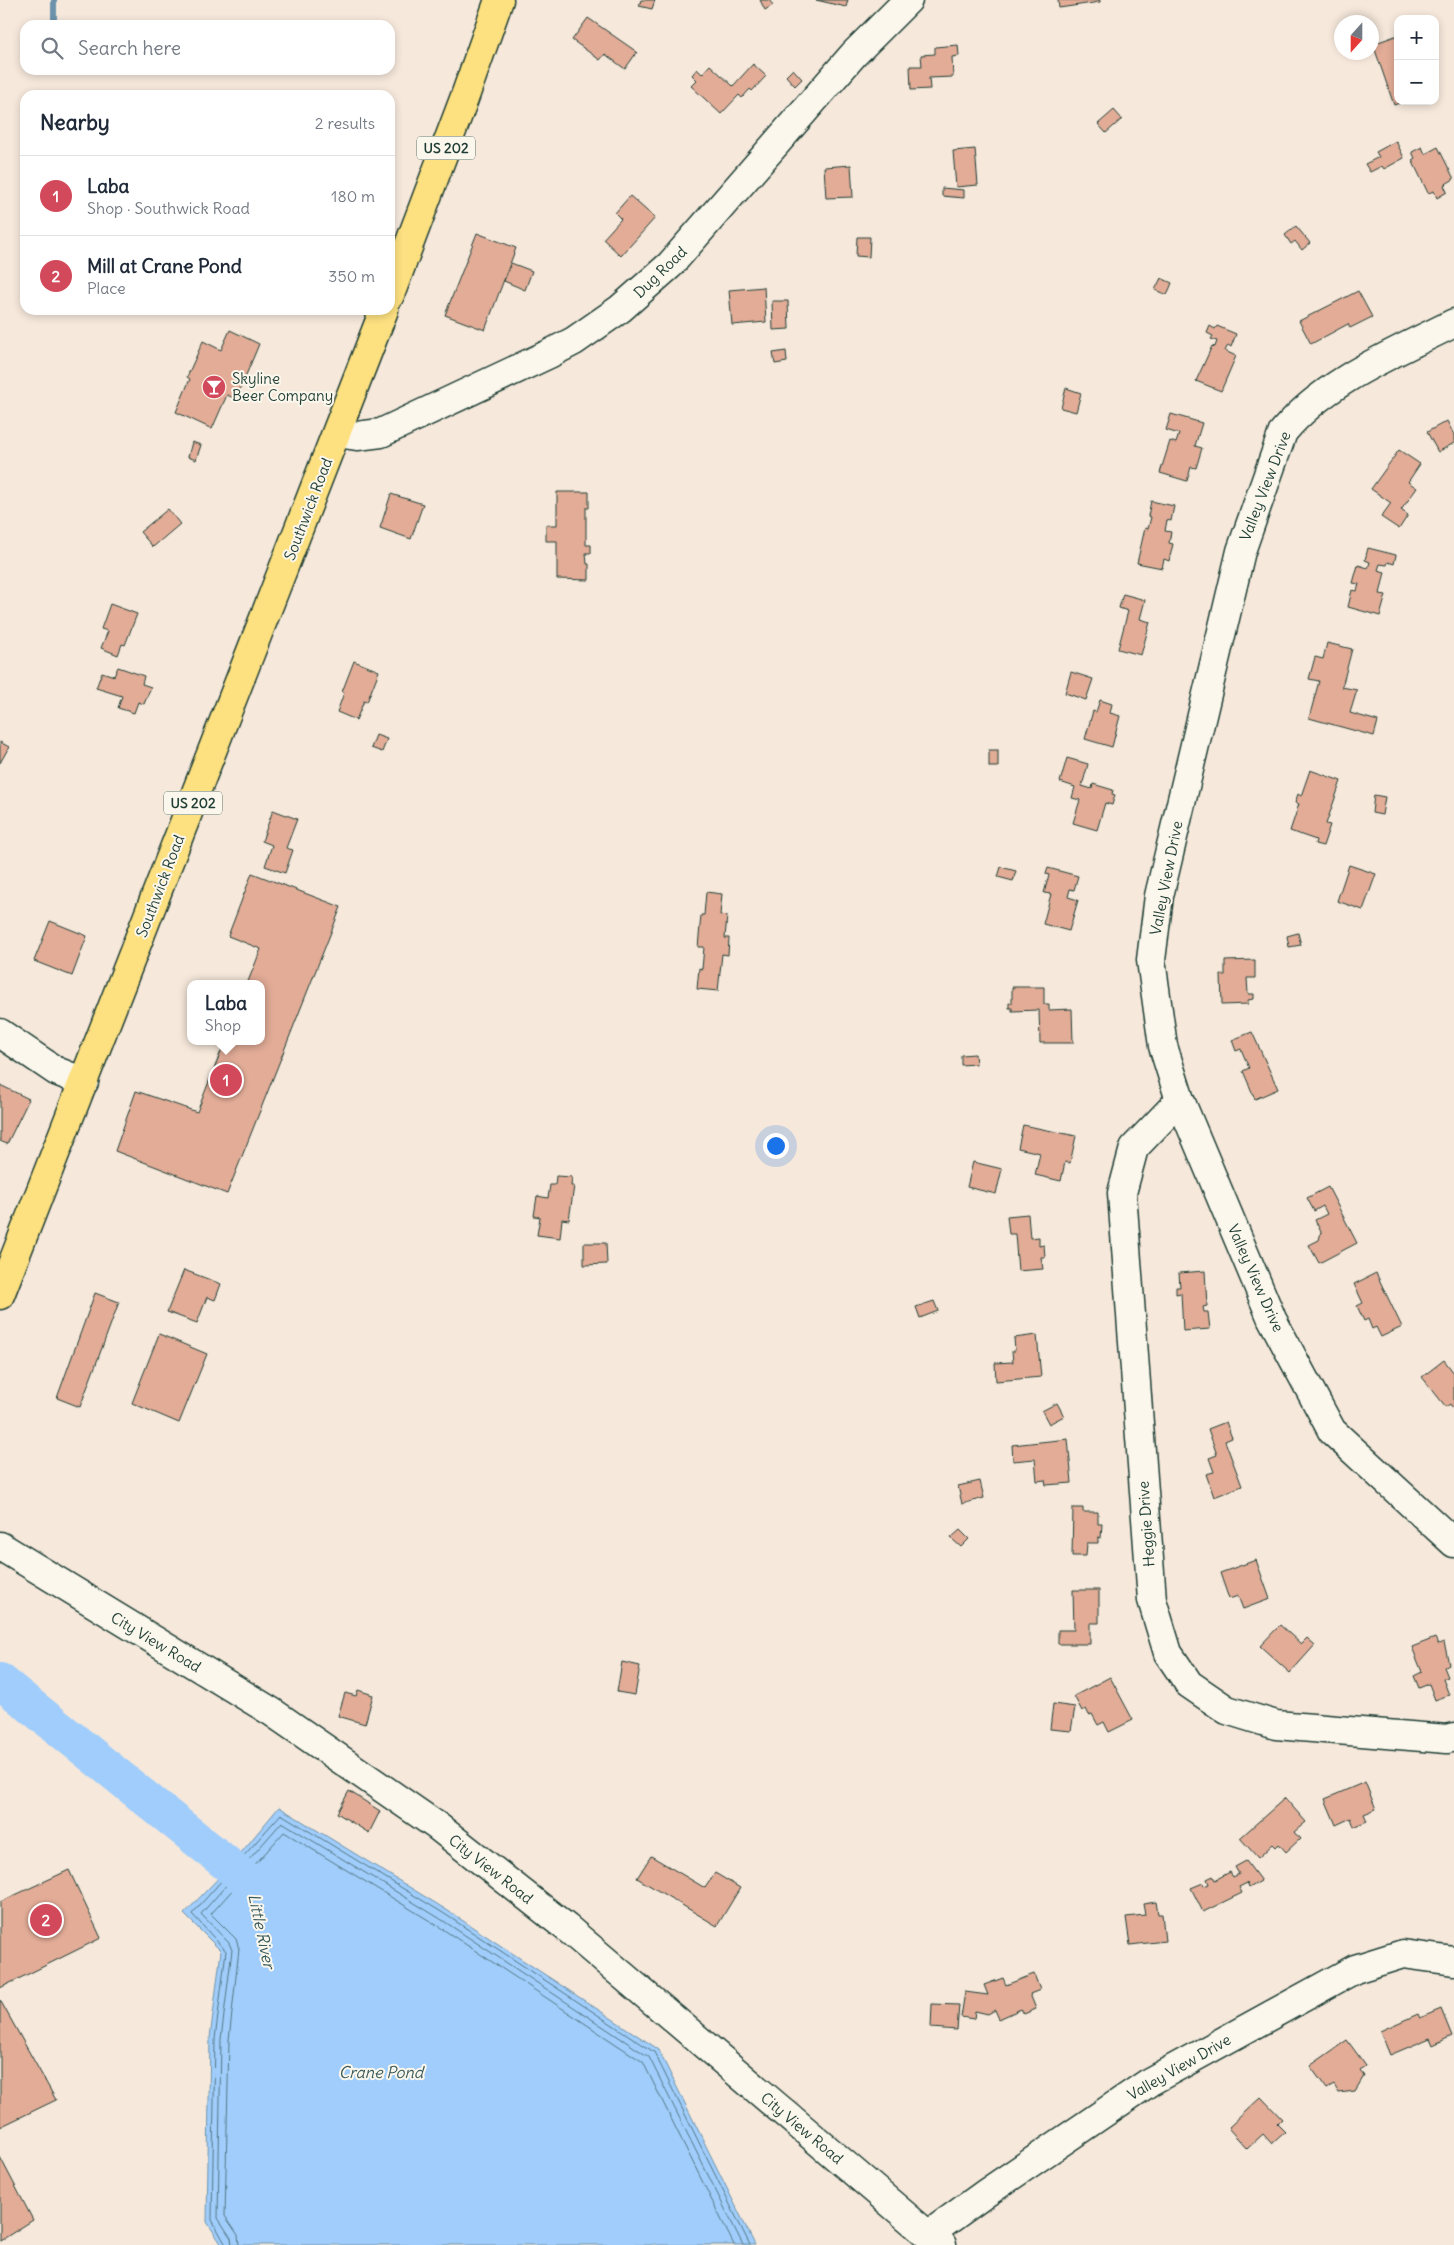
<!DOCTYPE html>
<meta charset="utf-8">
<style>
body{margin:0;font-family:Delius,sans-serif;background:#f6f6f7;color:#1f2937}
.controls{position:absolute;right:15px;top:15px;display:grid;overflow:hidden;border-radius:10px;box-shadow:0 2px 8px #0003}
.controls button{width:45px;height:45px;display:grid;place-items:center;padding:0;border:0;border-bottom:1px solid #e0e1e3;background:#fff;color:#1f2937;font:25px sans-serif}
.compass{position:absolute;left:1334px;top:15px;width:45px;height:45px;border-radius:50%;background:#fff;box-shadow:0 2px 8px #0003;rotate:201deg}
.you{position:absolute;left:775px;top:1145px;width:18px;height:18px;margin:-12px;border:4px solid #fff;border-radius:50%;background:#1a73e8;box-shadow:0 0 0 8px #1a73e833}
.badge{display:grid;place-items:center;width:32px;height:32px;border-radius:50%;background:#d1495b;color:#fff;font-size:16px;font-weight:700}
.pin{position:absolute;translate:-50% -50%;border:2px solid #fff;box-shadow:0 1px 5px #0006}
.popup{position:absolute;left:187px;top:980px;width:78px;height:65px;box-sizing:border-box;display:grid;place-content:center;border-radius:10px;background:#fff;filter:drop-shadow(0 1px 4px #0005);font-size:16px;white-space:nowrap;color:#747a83}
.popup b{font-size:19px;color:#1f2937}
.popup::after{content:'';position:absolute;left:50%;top:100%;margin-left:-10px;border:10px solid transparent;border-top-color:#fff}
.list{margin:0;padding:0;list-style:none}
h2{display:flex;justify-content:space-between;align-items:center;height:65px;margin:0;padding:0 20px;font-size:21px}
h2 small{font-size:16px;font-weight:400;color:#747a83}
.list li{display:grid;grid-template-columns:32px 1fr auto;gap:15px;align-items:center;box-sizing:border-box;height:80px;padding:0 20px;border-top:1px solid #e0e1e3}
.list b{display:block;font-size:19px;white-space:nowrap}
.list p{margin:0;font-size:16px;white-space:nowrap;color:#747a83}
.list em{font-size:16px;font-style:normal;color:#747a83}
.icon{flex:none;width:28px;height:28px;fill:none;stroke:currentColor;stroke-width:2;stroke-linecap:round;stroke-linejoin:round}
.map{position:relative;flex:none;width:1454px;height:2245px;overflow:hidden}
.search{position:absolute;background:#fff;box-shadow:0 2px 8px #0003;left:20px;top:20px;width:375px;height:55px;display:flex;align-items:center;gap:12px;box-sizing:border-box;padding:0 18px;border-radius:15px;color:#747a83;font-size:19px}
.panel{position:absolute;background:#fff;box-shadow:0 2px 8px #0003;left:20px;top:90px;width:375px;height:225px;border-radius:15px}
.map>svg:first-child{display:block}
</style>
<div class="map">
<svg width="1454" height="2245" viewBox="0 0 1454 2245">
<rect width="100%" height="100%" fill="#f6e8db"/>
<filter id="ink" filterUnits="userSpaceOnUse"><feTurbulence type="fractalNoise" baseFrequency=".02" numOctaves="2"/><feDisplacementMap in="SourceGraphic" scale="10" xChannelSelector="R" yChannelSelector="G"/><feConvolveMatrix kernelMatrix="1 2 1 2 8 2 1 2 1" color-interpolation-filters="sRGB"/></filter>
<g filter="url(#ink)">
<path fill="#a0cdfb" stroke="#6c93ab" d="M279 1807 445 1909 658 2049 755 2245H222L207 2222 210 2038 221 1951 184 1914 230 1866Z"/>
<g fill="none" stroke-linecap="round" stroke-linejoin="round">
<g stroke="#537784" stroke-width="1">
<path d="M226 2245 212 2220 215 2039 226 1951 192 1914 281 1814 443 1913 654 2052 750 2245"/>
<path d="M232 2245 231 2238 218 2218 221 2039 232 1950 229 1943 201 1914 282 1822 439 1918 649 2057 743 2245"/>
<path d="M239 2245 238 2235 225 2216 229 2040 239 1949 236 1939 211 1914 284 1832 435 1924 643 2062 734 2245"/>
</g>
<path stroke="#6c93ab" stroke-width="6" d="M54 0V25"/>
<path stroke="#a0cdfb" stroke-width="36" d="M0 1681 252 1884 256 1903"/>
</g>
<g fill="#e2ac97" stroke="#1f3d34">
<path d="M641 0H655L652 9 639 6Z"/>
<path d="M760 0H769L773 5 765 10Z"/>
<path d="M816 0H848L846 7Z"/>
<path d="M1058 0H1100V2L1059 8Z"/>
<path d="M588 18 637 52 625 69 605 54 600 60 572 40Z"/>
<path d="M1398 35V101H1405L1394 105 1373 44Z"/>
<path d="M958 45 959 56 952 57 953 77 929 78 930 89 911 90 910 66H922L921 55 935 54V47Z"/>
<path d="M753 64 766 76 752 91 750 89 742 98 739 95 721 114 691 86 697 80 692 75 697 69 702 74 710 65 733 86Z"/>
<path d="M793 69 802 79 795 86 786 76Z"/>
<path d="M1114 110 1122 119 1106 133 1098 124Z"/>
<path d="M1396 141 1404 158 1384 169 1382 166 1370 172 1365 164 1379 157 1376 152Z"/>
<path d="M1422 147 1425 154 1438 147 1454 179 1444 185 1447 192 1437 198 1434 191 1428 193 1412 160 1415 158 1412 152Z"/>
<path d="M975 149 978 185 956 187 953 151Z"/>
<path d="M851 165 853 197 826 198 824 167Z"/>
<path d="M942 188 964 190V198L942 196Z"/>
<path d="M630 196 655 218 621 256 603 239 621 219 615 213Z"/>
<path d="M1296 226 1310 243 1302 250 1295 241 1291 244 1285 235Z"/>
<path d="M477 233 516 248 485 330 445 315Z"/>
<path d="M857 237H870L869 257 856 256Z"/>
<path d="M511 263 532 271 525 290 504 281Z"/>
<path d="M1161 278 1172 283 1167 295 1155 290Z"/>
<path d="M764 287 766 322 732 325 729 290Z"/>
<path d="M1358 291 1372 317 1350 328 1348 324 1311 344 1299 321Z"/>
<path d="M772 301H788L789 329 773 330Z"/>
<path d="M1210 326 1215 329 1217 326 1236 334 1231 347 1228 345 1225 351 1236 356 1221 391 1196 381 1212 346 1215 347 1217 341 1211 339 1213 336 1207 333Z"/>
<path d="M230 330 259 344 236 399 227 395 212 429 176 412 190 379 187 377 203 341 221 350Z"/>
<path d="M786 351 787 362 775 364 773 353Z"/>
<path d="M1066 388 1081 393 1076 412 1061 408Z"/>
<path d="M1171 414 1202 423 1195 446 1202 448 1196 468 1191 467 1187 481 1160 473 1170 441 1176 443 1179 434 1166 430Z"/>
<path d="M1447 421 1454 435V443L1438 452 1427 432Z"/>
<path d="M192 442 201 445 196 460 188 457Z"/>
<path d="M1399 450 1420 464 1408 482 1417 488 1401 510 1408 515 1399 529 1381 517 1391 503 1371 489Z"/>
<path d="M557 492H589V508H586V545H591V553H586L587 564H589V580L557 579V541H546V525H557Z"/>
<path d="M391 494 423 504 411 539 380 528Z"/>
<path d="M1151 501 1174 506 1171 521 1167 520 1165 531 1171 532 1169 543 1173 544 1169 561 1164 559 1162 568 1137 563 1145 528 1148 529 1151 517 1148 516Z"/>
<path d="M168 509 180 524 153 547 140 532Z"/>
<path d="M1368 548 1396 555 1394 564 1388 562 1387 565 1380 564 1378 570 1385 572 1380 594 1386 595 1380 616 1348 607 1352 590 1357 591 1359 584 1353 583 1358 565 1368 568 1370 562 1365 560Z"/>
<path d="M1123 594 1145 600 1140 619 1150 622 1141 655 1118 649 1128 611 1119 608Z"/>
<path d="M110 604 137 614 125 645 122 644 118 655 101 648 108 631 101 629Z"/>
<path d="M1327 643 1352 649 1342 687 1357 690 1350 713 1378 721 1374 736 1309 718 1319 681 1309 679 1315 657 1323 659Z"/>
<path d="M354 661 379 671 367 702 364 701 356 720 337 712 344 693 342 692Z"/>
<path d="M118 667 144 676 142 684 151 687 144 704 138 702 134 713 118 708 122 696 96 688 102 672 114 676Z"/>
<path d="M1071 672 1093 679 1086 700 1065 693Z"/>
<path d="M1100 700 1112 704 1110 713 1120 716 1112 747 1085 739 1093 711 1096 712Z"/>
<path d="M376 735 387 739 382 752 371 748Z"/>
<path d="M0 742 9 747 0 763Z"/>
<rect x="989" y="750" width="9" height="17"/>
<path d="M1067 758 1088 764 1082 786 1092 789 1093 784 1113 790 1112 794 1115 795 1112 805 1105 803 1097 830 1073 823 1080 800 1072 798 1075 787 1060 782Z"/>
<path d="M1310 770 1341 781 1326 824 1330 825 1323 846 1315 844 1316 840 1290 831 1299 804 1295 803 1298 794 1301 796Z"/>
<path d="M1374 795 1385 797 1382 815 1372 813Z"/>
<path d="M273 810 297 819 286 848 293 850 285 873 265 866 272 845 262 841Z"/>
<path d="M1349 865 1376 874 1363 910 1337 901Z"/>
<path d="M1001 867 1016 871 1013 881 998 877Z"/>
<path d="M1048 868 1078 876 1074 890 1070 889 1068 897 1078 900 1069 931 1043 924 1051 894 1044 893 1049 875 1046 874Z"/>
<path d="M252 873 341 907 227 1194 115 1151 136 1091 197 1112 225 1041H261V984H247L261 949 228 936Z"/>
<path d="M706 892 722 894 720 915 727 916 725 938H729L728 955 722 954 718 991 697 989 699 968 702 969 704 947H698L701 915H704Z"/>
<path d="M50 921 87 936 72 976 34 961Z"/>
<path d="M1298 933 1301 945 1289 947 1287 936Z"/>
<path d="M1255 960V978H1247L1248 994H1254V999L1248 1000V1004L1222 1005 1221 975H1225V961Z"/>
<path d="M1012 987H1044V1004H1049V1010L1072 1009 1073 1043H1040L1039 1010 1012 1011V1008H1009V1003H1012Z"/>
<path d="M1252 1032 1278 1089 1255 1099 1243 1071 1249 1068 1241 1049 1236 1051 1232 1040Z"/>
<path d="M975 1054 976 1064 961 1065V1055Z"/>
<path d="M0 1085 29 1099 7 1144 0 1141Z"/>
<path d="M1023 1125 1076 1136 1070 1163 1065 1162 1061 1181 1035 1175 1040 1153 1018 1148Z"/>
<path d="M973 1162 1002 1169 996 1194 967 1187Z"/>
<path d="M556 1176 572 1177 571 1186H574L569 1220 562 1219 560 1238 537 1235 540 1217 534 1216 537 1196 548 1198 550 1185H555Z"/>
<path d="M1328 1187 1357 1243 1319 1263 1309 1245 1319 1240 1321 1232 1315 1220 1327 1214 1323 1206 1314 1211 1307 1198Z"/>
<path d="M1028 1214 1030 1238 1039 1237V1246L1044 1245 1045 1257H1041L1043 1269 1018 1271 1015 1234H1009L1007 1216Z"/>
<path d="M584 1243H606L607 1264 584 1265Z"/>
<path d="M184 1270 221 1284 215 1300 207 1297 197 1323 167 1312Z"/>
<path d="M1205 1271 1207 1306 1203 1307 1204 1312H1208L1210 1329 1183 1331 1181 1293 1176 1294V1287H1180L1179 1273Z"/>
<path d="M1376 1273 1402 1327 1381 1337 1376 1327 1372 1329 1368 1319 1364 1321 1357 1306 1363 1303 1354 1284Z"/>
<path d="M95 1293 119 1302 80 1407 57 1398Z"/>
<path d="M934 1301 938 1311 920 1318 916 1307Z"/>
<path d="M159 1334 207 1354 179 1423 132 1403Z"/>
<path d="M1037 1335 1041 1377 996 1381 995 1363 1013 1362 1012 1351H1015L1014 1338Z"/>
<path d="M1444 1360 1454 1373V1410L1450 1404 1446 1407 1422 1377Z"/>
<path d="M1057 1403 1064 1416 1049 1424 1042 1411Z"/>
<path d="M1226 1422 1232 1438 1225 1441 1242 1486 1214 1497 1206 1474 1214 1472 1209 1458 1217 1455 1208 1429Z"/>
<path d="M1068 1439 1072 1483 1046 1485 1045 1480 1037 1481 1035 1459 1013 1461 1012 1445Z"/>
<path d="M980 1481 984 1498 962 1504 958 1486Z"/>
<path d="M1073 1508H1083V1512H1098V1524H1102L1101 1538 1098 1537V1543H1087L1086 1556H1072Z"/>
<path d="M960 1530 969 1539 961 1547 951 1538Z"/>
<path d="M1256 1560 1270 1599 1243 1609 1238 1596 1229 1599 1220 1573Z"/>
<path d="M1073 1590H1099V1623H1090V1644H1058V1630H1074Z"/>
<path d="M1280 1625 1301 1644 1307 1638 1315 1645 1290 1673 1260 1646Z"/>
<path d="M1435 1638 1438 1644 1444 1642 1449 1664 1444 1667 1448 1677 1443 1679 1449 1695 1435 1700 1429 1684 1419 1688 1414 1676 1422 1672 1412 1647Z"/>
<path d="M622 1662 640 1666 635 1695 617 1692Z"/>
<path d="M1110 1677 1133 1720 1109 1732 1104 1722 1098 1725 1092 1714 1089 1715 1086 1709 1082 1711 1074 1696Z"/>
<path d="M358 1690 373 1695 365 1724 338 1716 345 1693 356 1696Z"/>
<path d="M1053 1704 1075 1707 1071 1731 1050 1729Z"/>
<path d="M1365 1782 1376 1809 1364 1814 1367 1821 1354 1827 1351 1818 1336 1825 1325 1799Z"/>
<path d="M349 1791 380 1811 369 1833 337 1813Z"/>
<path d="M1285 1798 1306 1822 1294 1832 1300 1839 1286 1852 1279 1844 1276 1847 1273 1844 1258 1858 1240 1838Z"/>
<path d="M651 1856 705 1888 715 1873 740 1888 717 1926 637 1878Z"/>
<path d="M1246 1861 1261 1881 1249 1888 1247 1883 1239 1887 1242 1893 1203 1912 1191 1888 1203 1883 1204 1886 1209 1884 1207 1879 1213 1876 1215 1880 1230 1872 1233 1877 1239 1874 1235 1867Z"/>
<path d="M69 1870 101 1938 0 1988V1902Z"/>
<path d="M1156 1902 1158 1914H1162L1165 1941 1130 1945 1126 1917 1145 1915 1143 1904Z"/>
<path d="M1034 1974 1040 1990 1030 1994 1036 2009 1024 2014 1021 2009 999 2019 995 2010 988 2014 975 2011 974 2019 961 2017 965 1992 988 1995 984 1985 1003 1978 1006 1985Z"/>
<path d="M0 2000 56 2100 0 2127Z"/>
<path d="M932 2004 959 2005 957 2030 931 2028Z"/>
<path d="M1441 2009 1452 2036 1433 2045 1430 2038 1390 2055 1380 2031 1418 2014 1420 2018Z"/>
<path d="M1347 2040 1366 2066 1360 2071 1364 2076 1355 2091 1339 2093 1334 2085 1327 2089 1310 2066Z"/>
<path d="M1261 2097 1282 2119 1277 2124 1285 2132 1272 2144 1263 2134 1247 2149 1228 2128Z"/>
<path d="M0 2157 33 2220 0 2241Z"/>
</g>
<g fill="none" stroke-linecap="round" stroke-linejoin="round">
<g stroke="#1f3d34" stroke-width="31">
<g id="minor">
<path d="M1454 323C1395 353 1326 380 1283 432L1241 551 1159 896 1151 960 1163 1046 1180 1100 1272 1319 1332 1431 1454 1543"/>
<path d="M337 433 357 436 381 433 549 354 574 341 620 309 670 265 854 54 908 0"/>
<path d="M0 1033 56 1071 84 1082"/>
<path d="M1180 1100 1134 1148 1122 1193 1152 1600 1168 1653 1189 1684 1227 1710 1276 1725 1447 1739 1454 1737"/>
<path d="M0 1546 272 1712 437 1826 567 1928 928 2235 942 2245"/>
<path d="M928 2235 986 2193 1151 2081 1355 1969 1403 1954 1454 1961"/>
</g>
</g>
<g stroke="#1f3d34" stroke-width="31">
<g id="highway">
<path d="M390 295 464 99 499 0"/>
<path d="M0 1295 384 310"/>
</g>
</g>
<use href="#minor" stroke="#fbf7ec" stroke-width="28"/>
<use href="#highway" stroke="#fde080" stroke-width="28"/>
</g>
</g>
<defs>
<g id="bar-disc" transform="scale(1.25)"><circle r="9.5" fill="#d1495b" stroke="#fbf7ec"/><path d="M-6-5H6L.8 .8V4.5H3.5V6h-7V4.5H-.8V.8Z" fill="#fff"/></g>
</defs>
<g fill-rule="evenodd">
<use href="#bar-disc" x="214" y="387"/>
</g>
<g text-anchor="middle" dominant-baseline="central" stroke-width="4" stroke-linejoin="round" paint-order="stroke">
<g fill="#fbf7ec" stroke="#61756b" stroke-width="1">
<rect x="417" y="136.5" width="58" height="23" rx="4"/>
<rect x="164" y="791.5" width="58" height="23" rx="4"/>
</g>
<g font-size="14" font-weight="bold" fill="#1f3d34">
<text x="446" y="148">US 202</text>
<text x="193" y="803">US 202</text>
</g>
<g font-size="15" fill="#1f3d34" stroke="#fbf7ec">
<text transform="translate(660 272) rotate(-44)">Dug Road</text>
<text transform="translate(1265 486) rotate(-69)">Valley View Drive</text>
<text transform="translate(308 509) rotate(-69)">Southwick Road</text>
<text transform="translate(1166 878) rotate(-79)">Valley View Drive</text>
<text transform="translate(160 886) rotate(-69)">Southwick Road</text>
<text transform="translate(1256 1278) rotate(66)">Valley View Drive</text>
<text transform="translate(1146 1524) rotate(-94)">Heggie Drive</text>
<text transform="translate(156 1642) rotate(31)">City View Road</text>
<text transform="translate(491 1869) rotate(38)">City View Road</text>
<text transform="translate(1179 2067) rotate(-30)">Valley View Drive</text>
<text transform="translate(802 2128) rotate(40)">City View Road</text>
</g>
<g font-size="15" fill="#1f3d34" stroke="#fbf7ec" text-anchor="start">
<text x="232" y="378">Skyline<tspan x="232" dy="17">Beer Company</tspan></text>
</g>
<g font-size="16" font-style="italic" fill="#395a5c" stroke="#fbf7ec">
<text transform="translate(262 1931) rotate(78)">Little River</text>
<text x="381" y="2072">Crane Pond</text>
</g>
</g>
</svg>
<div class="controls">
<button>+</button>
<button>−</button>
</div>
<svg class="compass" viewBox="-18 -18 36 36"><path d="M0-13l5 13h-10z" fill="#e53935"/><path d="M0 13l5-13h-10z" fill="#747a83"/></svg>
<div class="you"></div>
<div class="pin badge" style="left:226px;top:1080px">1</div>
<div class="popup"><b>Laba</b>Shop</div>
<div class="pin badge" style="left:46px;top:1920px">2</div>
<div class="search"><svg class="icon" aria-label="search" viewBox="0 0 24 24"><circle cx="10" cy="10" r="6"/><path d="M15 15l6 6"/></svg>Search here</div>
<section class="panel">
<h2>Nearby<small>2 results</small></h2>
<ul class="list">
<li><span class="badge">1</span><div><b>Laba</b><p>Shop · Southwick Road</p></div><em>180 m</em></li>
<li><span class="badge">2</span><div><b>Mill at Crane Pond</b><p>Place</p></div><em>350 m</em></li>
</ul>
</section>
</div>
